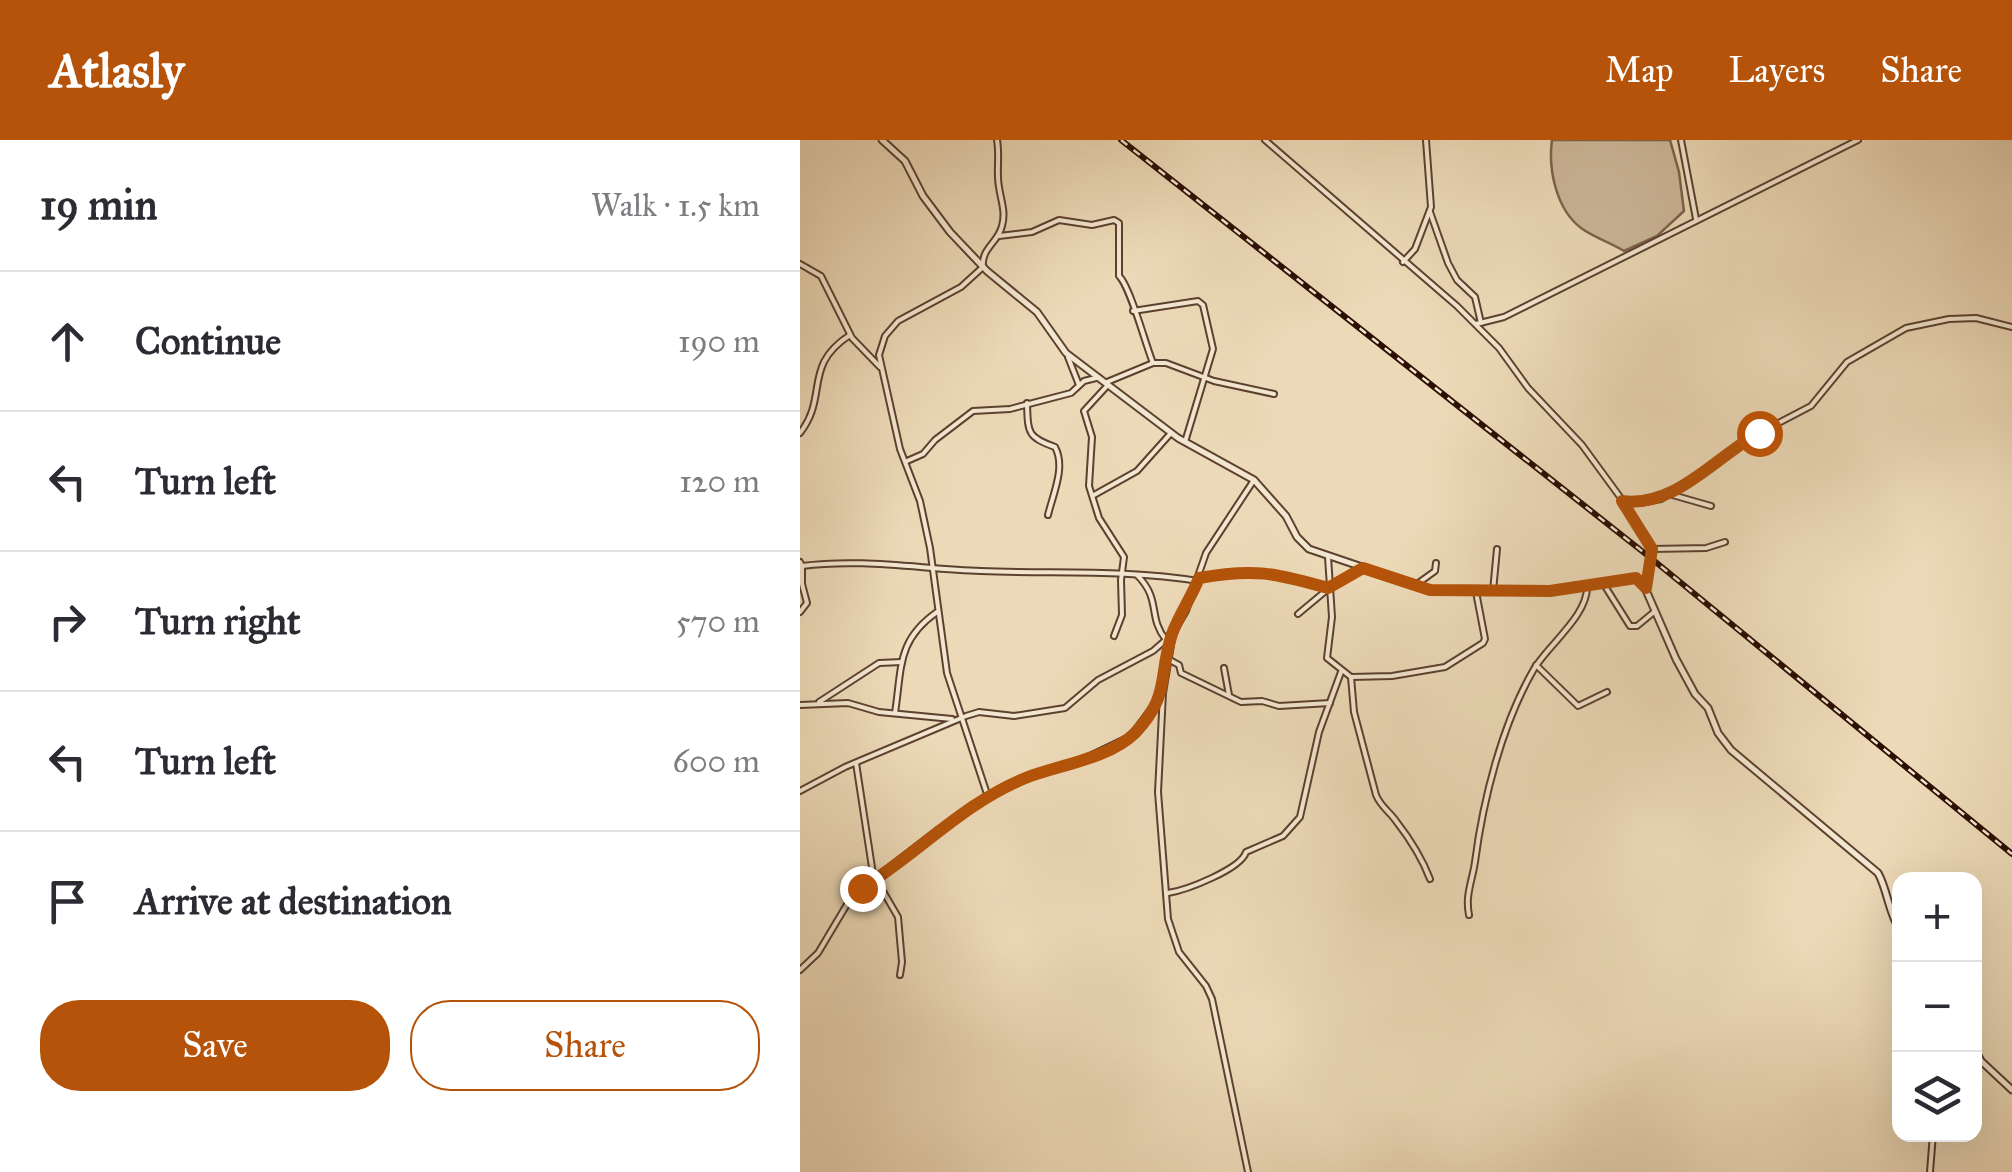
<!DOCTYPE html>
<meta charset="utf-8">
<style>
body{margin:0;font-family:"IM FELL Great Primer",serif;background:#f2f2f3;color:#2b2b33}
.controls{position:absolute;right:30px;bottom:30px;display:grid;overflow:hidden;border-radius:20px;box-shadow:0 10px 40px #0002}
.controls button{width:90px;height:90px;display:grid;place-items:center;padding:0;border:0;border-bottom:2px solid #e1e1e2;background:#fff;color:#2b2b33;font:50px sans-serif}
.stop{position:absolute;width:30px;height:30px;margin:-22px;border:8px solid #b45309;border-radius:50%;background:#fff}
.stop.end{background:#b45309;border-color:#fff;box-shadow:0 2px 10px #0008}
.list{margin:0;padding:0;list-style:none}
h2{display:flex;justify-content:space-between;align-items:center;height:130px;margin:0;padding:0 40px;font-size:42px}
h2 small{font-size:32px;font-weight:400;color:#7c7c81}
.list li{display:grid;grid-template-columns:65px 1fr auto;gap:30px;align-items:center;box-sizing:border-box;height:140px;padding:0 40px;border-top:2px solid #e1e1e2}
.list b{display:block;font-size:38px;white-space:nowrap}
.list em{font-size:32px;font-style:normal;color:#7c7c81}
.actions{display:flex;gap:20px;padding:30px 40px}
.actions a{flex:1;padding:22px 0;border:2px solid #b45309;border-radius:40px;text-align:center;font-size:35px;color:#b45309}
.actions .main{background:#b45309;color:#fff}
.icon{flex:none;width:55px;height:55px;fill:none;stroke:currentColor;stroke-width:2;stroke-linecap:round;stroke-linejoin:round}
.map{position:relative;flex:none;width:1212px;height:1032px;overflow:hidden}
header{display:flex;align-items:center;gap:60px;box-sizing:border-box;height:140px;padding:0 50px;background:#b45309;color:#fff}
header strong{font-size:48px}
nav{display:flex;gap:55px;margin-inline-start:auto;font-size:35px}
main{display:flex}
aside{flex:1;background:#fff}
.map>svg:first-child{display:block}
</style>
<header>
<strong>Atlasly</strong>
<nav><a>Map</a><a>Layers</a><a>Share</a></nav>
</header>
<main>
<aside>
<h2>19 min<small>Walk · 1.5 km</small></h2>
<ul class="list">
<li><svg class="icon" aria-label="ahead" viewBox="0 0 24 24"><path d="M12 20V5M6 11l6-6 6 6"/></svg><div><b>Continue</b></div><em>190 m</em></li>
<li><svg class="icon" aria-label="left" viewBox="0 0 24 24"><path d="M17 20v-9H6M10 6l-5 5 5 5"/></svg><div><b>Turn left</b></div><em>120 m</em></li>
<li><svg class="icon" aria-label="right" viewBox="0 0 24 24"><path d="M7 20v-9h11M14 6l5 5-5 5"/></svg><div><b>Turn right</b></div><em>570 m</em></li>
<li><svg class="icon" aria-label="left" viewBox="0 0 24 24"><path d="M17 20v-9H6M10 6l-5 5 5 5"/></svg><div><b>Turn left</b></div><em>600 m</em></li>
<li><svg class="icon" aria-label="arrive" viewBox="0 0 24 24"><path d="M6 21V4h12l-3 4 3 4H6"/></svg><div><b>Arrive at destination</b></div></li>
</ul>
<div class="actions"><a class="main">Save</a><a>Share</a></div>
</aside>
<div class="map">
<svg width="1212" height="1032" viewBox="0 0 1212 1032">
<rect width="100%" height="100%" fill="#ecd9b7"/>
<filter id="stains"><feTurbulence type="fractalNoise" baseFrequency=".002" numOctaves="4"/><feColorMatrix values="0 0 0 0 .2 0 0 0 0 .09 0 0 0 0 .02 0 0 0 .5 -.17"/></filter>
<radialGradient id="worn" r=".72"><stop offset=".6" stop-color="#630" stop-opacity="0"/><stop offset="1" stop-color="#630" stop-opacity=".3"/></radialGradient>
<path fill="#cbb698" stroke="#7c624d" stroke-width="2.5" d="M752 0H870L879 32 884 71 857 96 824 111C811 103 793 97 781 88 756 69 748 29 752 0Z"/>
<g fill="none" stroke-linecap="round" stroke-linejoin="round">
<g stroke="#5c412f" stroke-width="8">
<g id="minor">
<path d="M465 0 657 166 699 208 728 248 782 305 823 361 840 363 861 359 900 335 942 302 1011 266 1047 222 1106 188 1149 179 1176 178 1212 187"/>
<path d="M881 0 896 79"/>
<path d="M630 72 648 123 657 140 675 157 681 183"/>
<path d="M199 96 232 92 259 80 292 85 314 80 319 83V136C330 146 345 203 353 223"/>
<path d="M603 122 615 109 631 67 626 0"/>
<path d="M0 124 21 136 52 198 80 227"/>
<path d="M333 171 398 161 403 165 413 209 385 302"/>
<path d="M676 184 704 177 1058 0"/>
<path d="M268 217 279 245"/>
<path d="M307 242 353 223H366L414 241 474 254"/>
<path d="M307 246 284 271 292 297 289 346 299 378 324 417 321 440 322 475 314 496"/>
<path d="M227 263C228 293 227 297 255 307 266 327 253 354 248 375"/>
<path d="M0 293C29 256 2 226 50 195"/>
<path d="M107 321 123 314 135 300 173 271 210 269 271 253 284 241 296 238"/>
<path d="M869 354 911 366"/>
<path d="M294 355 337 331 371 293"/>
<path d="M823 361 852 409 846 447"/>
<path d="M852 409 906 408 925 402"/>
<path d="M528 417 532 477 527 518 551 537 592 536 645 527 683 503 685 499 676 452"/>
<path d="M0 422 2 426C61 418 121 429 181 431 252 434 327 429 398 441"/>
<path d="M337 435C362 460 347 476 366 500"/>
<path d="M401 438C453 428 478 434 528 449L563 428"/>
<path d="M803 443 830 486H837L854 472"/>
<path d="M617 444 635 431 636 423"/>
<path d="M693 451 697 409"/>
<path d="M0 472 7 463 2 444V426"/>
<path d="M498 474 528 449"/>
<path d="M368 519 379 525 381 533 441 562 462 561 479 566 530 563"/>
<path d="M736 525 778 566 807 552"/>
<path d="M424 528 429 555"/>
<path d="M551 537 554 572 576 655C581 667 589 671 596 681 610 699 622 718 630 739"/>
<path d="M19 562 79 523 102 522"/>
<path d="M0 565 48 563 79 572 152 579"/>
<path d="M95 573C102 527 97 500 137 472"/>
<path d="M56 623 73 734 98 777 102 822 100 835"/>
<path d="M0 651 45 627 166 576 179 572 214 576 265 568 298 540 353 511 369 497"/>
<path d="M188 657 147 533 130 408 120 361 100 309 79 215 85 196 98 181 161 147 183 127C181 108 198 103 202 86 206 72 201 61 199 47 196 31 200 16 197 0"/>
<path d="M368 753C387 750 441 729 446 712L483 696 500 677 519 592 541 532"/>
<path d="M669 775C665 755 672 742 675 722 683 660 702 584 734 529 748 505 789 475 787 445"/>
<path d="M0 830 18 813 52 756 139 689 196 652 231 636 281 620 331 596 360 557"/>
<path d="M448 1032 412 859 406 846 379 812 368 779 358 652 363 553 373 493 386 471 406 413 454 340"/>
<path d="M1130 1032 1133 994"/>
</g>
</g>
<g stroke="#5c412f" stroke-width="9">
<g id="tertiary">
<path d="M82 0 105 21 123 56 150 92 187 131 237 172 266 213 378 298 454 340 486 376 497 397 509 409 630 450 750 451 836 438 842 441 876 519 895 554 908 568 918 593 931 610 1078 733C1088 751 1088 772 1100 790"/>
<path d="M1174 908 1181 921 1212 950"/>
</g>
</g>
<use href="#minor" stroke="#f3e6d0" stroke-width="4"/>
<use href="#tertiary" stroke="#f3e6d0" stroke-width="5"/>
<g stroke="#2c0e02" stroke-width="6">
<path id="rail" d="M321 0 852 419 1212 714"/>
</g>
<use href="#rail" stroke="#f3e6d0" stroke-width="2.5" stroke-dasharray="8" stroke-linecap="butt"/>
</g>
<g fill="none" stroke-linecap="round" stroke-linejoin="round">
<path stroke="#b45309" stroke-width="12" d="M62 748C119 713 164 662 228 637 260 625 310 618 335 593 371 555 358 536 372 494 379 475 391 458 399 438 454 428 475 433 528 448L563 428 630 450 750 451 836 438 846 448 852 409 822 361C876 368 915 317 959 293"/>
</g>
<rect width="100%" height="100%" filter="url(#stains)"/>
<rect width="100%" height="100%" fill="url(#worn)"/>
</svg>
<div class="controls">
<button>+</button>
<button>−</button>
<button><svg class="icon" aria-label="layers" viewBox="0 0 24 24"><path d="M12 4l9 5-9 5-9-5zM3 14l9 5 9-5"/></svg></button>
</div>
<div class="stop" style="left:959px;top:293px"></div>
<div class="stop end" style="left:62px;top:748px"></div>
</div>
</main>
